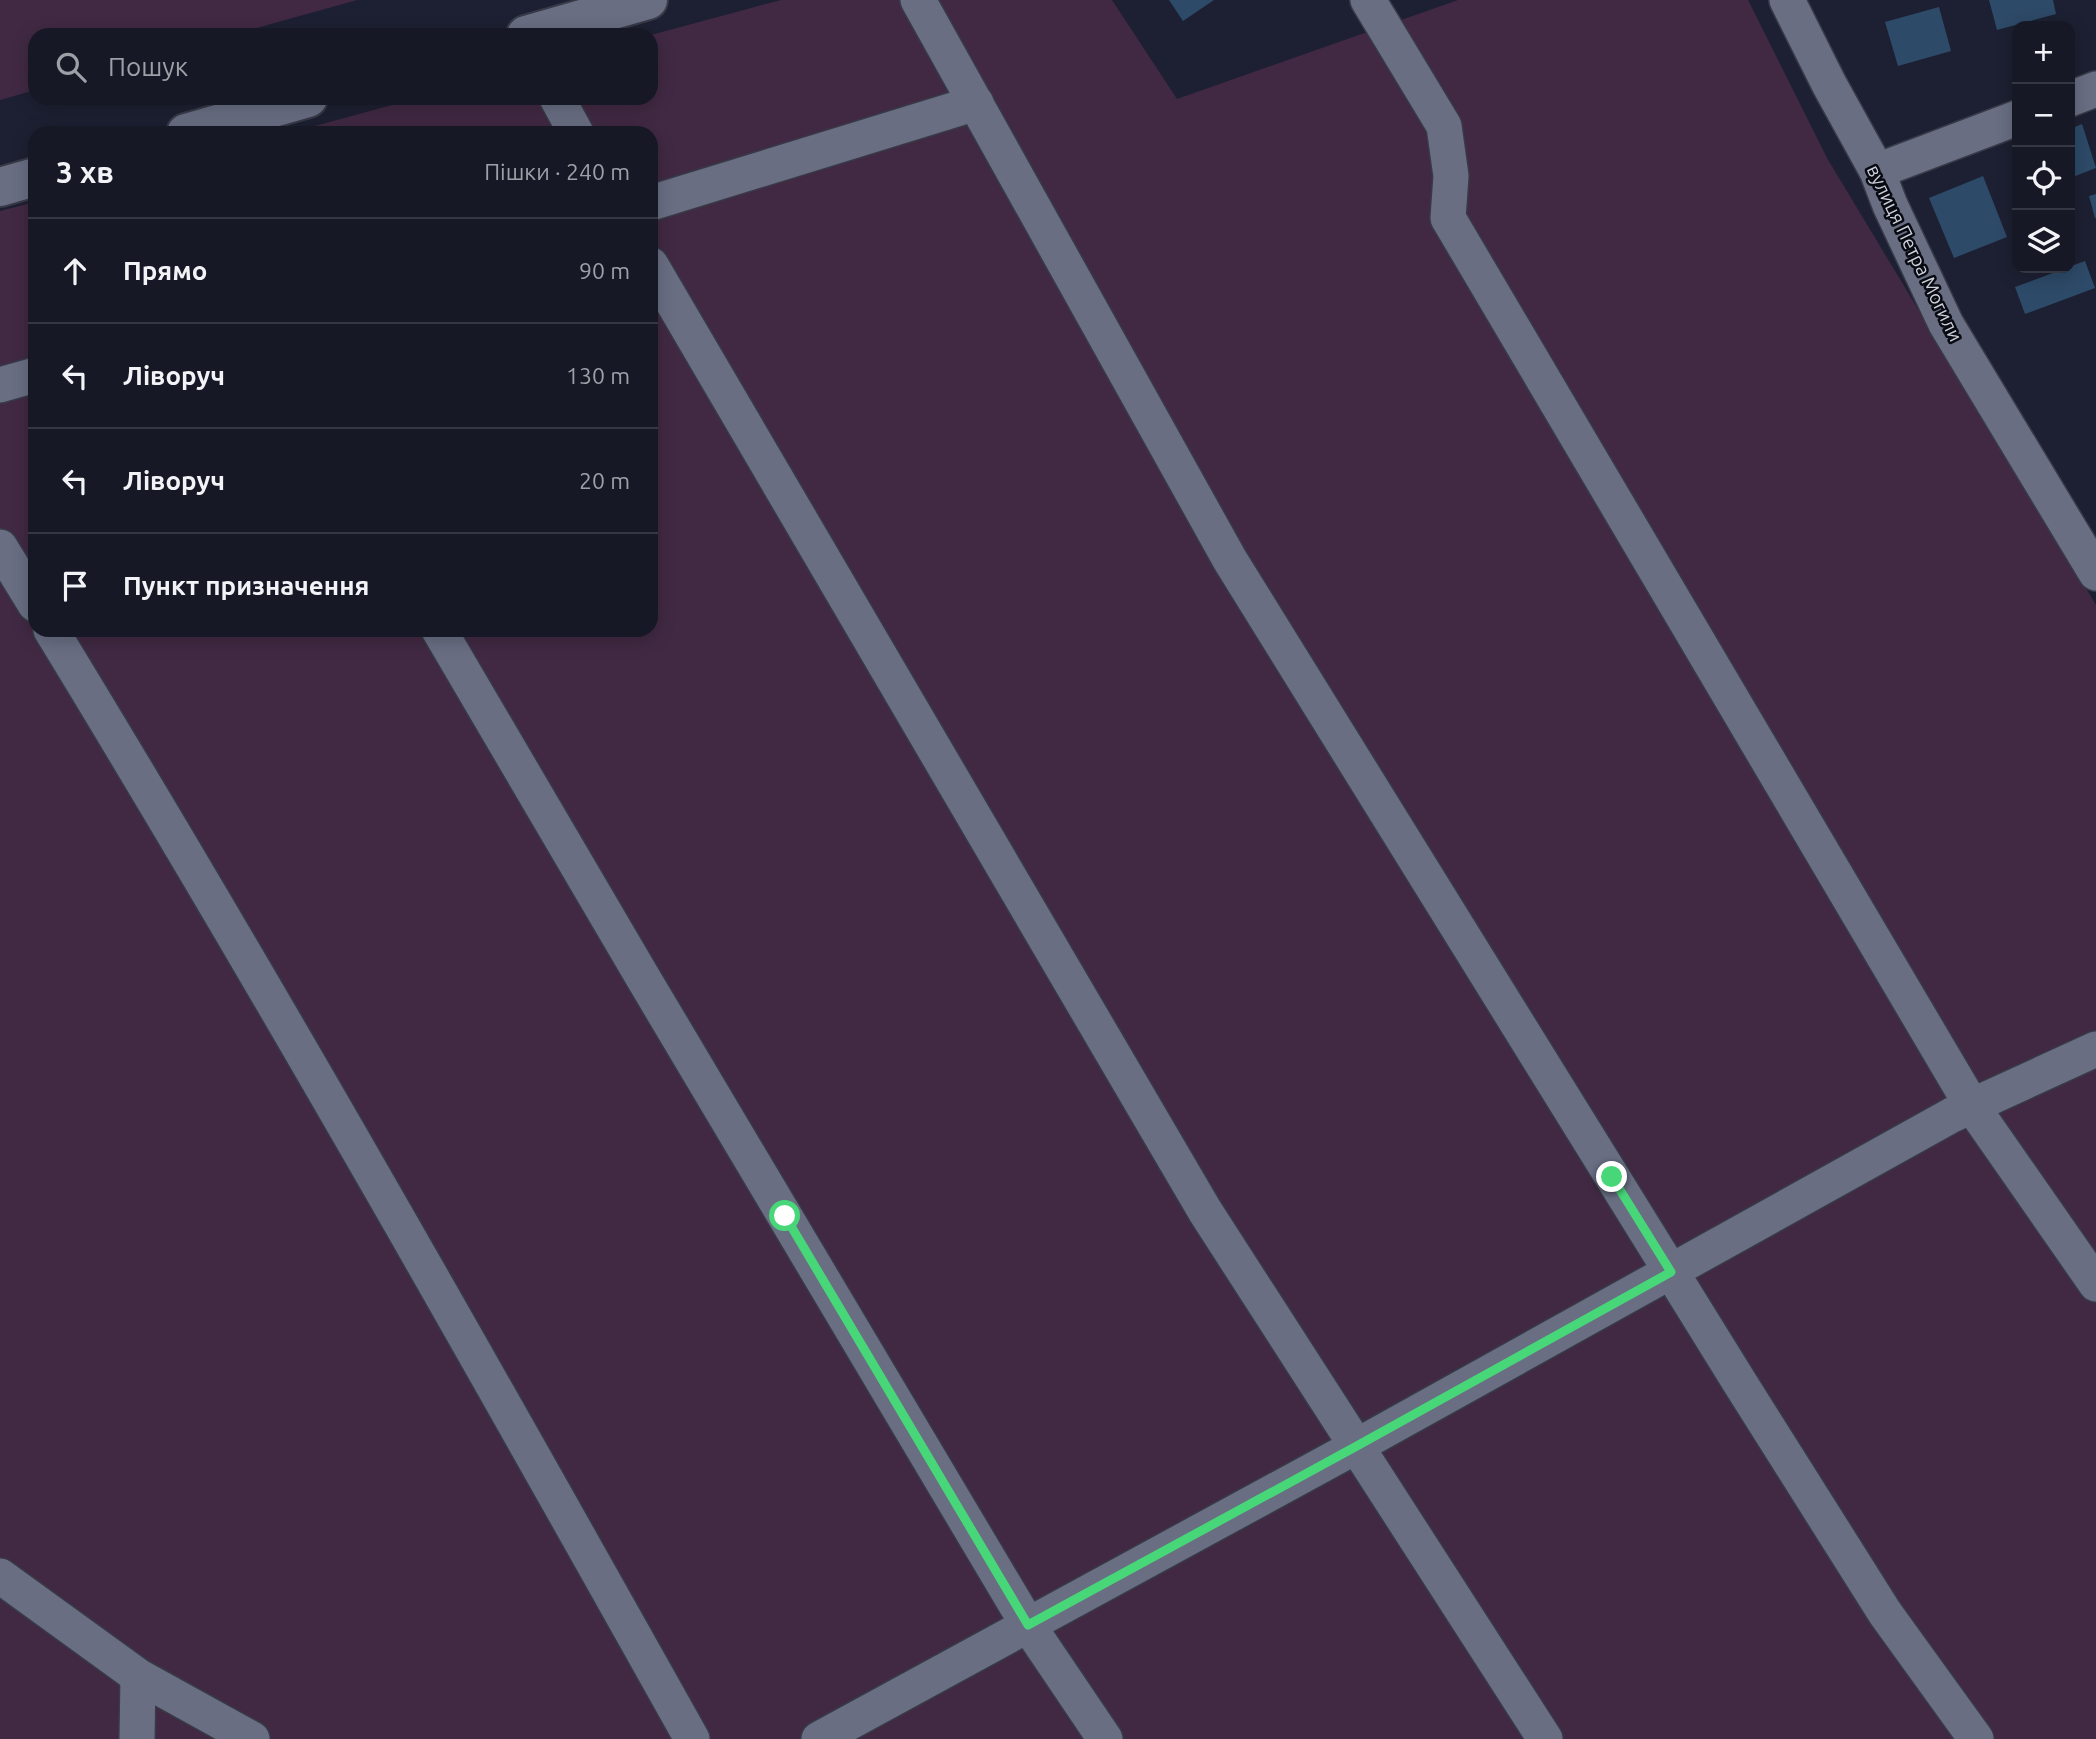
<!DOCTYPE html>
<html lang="uk">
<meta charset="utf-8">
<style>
body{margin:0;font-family:Ubuntu,sans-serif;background:#232532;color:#f1f3f6}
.controls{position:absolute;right:21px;top:21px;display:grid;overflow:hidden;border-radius:14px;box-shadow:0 4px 18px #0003}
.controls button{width:63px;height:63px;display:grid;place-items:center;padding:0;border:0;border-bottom:2px solid #353743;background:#161826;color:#f1f3f6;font:35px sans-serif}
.stop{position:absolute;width:21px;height:21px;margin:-16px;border:5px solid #47d779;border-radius:50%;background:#fff}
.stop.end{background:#47d779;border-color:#fff;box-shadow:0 2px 7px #0008}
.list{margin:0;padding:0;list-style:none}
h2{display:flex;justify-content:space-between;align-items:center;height:91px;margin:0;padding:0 28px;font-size:30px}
h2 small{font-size:23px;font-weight:400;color:#9ea0a7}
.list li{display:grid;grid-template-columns:46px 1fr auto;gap:21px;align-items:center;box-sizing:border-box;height:105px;padding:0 28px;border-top:2px solid #353743}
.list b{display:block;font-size:26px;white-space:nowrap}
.list em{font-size:23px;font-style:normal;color:#9ea0a7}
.icon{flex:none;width:38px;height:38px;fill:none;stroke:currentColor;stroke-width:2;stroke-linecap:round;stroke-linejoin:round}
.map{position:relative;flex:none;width:2096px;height:1739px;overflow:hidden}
.search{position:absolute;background:#161826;box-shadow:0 4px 18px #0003;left:28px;top:28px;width:630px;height:77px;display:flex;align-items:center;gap:18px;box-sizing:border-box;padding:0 24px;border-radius:21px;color:#9ea0a7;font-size:26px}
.panel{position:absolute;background:#161826;box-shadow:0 4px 18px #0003;left:28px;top:126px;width:630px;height:511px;border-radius:21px}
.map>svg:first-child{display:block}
</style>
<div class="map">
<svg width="2096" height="1739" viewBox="0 0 2096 1739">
<rect width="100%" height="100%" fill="#1d2032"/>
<g fill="#412943">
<path d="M0 0H357L232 35H35V90L0 100Z"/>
<path d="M781 0H1112L1177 99 1458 0H1748L1827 158 2096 605V1739H0V211L35 202V630H651V133H289L418 98H651V35Z"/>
</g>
<g fill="#2d4a68">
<path d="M1169 0H1214L1183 21Z"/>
<path d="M1989 0H2053L2056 14 1997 30Z"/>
<path d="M1939 7 1951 51 1898 66 1885 22Z"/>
<path d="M2082 124 2096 168 2070 178V129Z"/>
<path d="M1983 176 2007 237 1954 258 1929 198Z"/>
<path d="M2096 194V218H2095L2089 196Z"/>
<path d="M2085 261 2095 288 2025 314 2015 287Z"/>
</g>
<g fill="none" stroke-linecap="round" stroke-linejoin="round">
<g stroke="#383a48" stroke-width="38">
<g id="minor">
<path d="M918 0 1230 560 1740 1383 1885 1613 1976 1739"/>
<path d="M1368 0 1444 126 1451 176 1448 218 1972 1106 2096 1284"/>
<path d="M1787 0 1829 84 1877 171 1890 205 1946 324 2096 573"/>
<path d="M557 98 576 133"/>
<path d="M2070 99 2096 89"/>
<path d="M1877 171 2017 118"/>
<path d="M651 203 976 103"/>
<path d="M651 265 1205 1211 1545 1739"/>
<path d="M0 385 35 375"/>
<path d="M0 547 35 604"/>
<path d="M51 630C273 994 483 1366 692 1739"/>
<path d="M439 630 642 976 1028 1625 1105 1739"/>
<path d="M0 1576 138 1676 252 1739"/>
<path d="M137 1739 138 1676"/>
<path d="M819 1739 1355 1447 1952 1115 2096 1049"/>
</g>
</g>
<g stroke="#383a48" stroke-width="42">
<g id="tertiary">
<path d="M526 35 648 0"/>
<path d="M186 133 308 98"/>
<path d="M0 187 35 177"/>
</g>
</g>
<use href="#minor" stroke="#696e83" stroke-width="35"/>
<use href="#tertiary" stroke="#696e83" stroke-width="38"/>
</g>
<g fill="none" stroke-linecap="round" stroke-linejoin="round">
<path stroke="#47d779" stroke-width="9" d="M785 1216 1028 1625 1355 1447 1671 1272 1612 1177"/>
</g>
<g text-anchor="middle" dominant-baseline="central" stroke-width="5" stroke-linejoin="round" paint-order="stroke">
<g font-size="19" fill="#ced0dc" stroke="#090b12">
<text transform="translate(1915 253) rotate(64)">вулиця Петра Могили</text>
</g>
</g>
</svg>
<div class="controls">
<button>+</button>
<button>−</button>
<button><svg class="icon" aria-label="locate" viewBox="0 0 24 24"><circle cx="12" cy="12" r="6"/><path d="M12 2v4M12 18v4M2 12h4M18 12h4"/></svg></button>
<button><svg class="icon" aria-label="layers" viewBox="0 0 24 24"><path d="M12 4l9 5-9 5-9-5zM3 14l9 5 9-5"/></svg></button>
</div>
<div class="stop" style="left:785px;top:1216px"></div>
<div class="stop end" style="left:1612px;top:1177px"></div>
<div class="search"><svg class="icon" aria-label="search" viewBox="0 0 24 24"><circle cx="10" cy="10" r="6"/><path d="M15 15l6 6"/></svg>Пошук</div>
<section class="panel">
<h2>3 хв<small>Пішки · 240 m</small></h2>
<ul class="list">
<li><svg class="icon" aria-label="ahead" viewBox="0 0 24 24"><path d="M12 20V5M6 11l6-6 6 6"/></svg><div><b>Прямо</b></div><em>90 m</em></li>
<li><svg class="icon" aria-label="left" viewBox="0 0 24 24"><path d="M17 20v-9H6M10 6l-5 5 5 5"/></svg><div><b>Ліворуч</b></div><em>130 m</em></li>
<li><svg class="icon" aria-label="left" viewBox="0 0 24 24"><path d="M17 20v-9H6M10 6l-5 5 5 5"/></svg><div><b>Ліворуч</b></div><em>20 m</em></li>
<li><svg class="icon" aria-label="arrive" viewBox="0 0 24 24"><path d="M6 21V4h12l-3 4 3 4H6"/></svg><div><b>Пункт призначення</b></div></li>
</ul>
</section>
</div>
